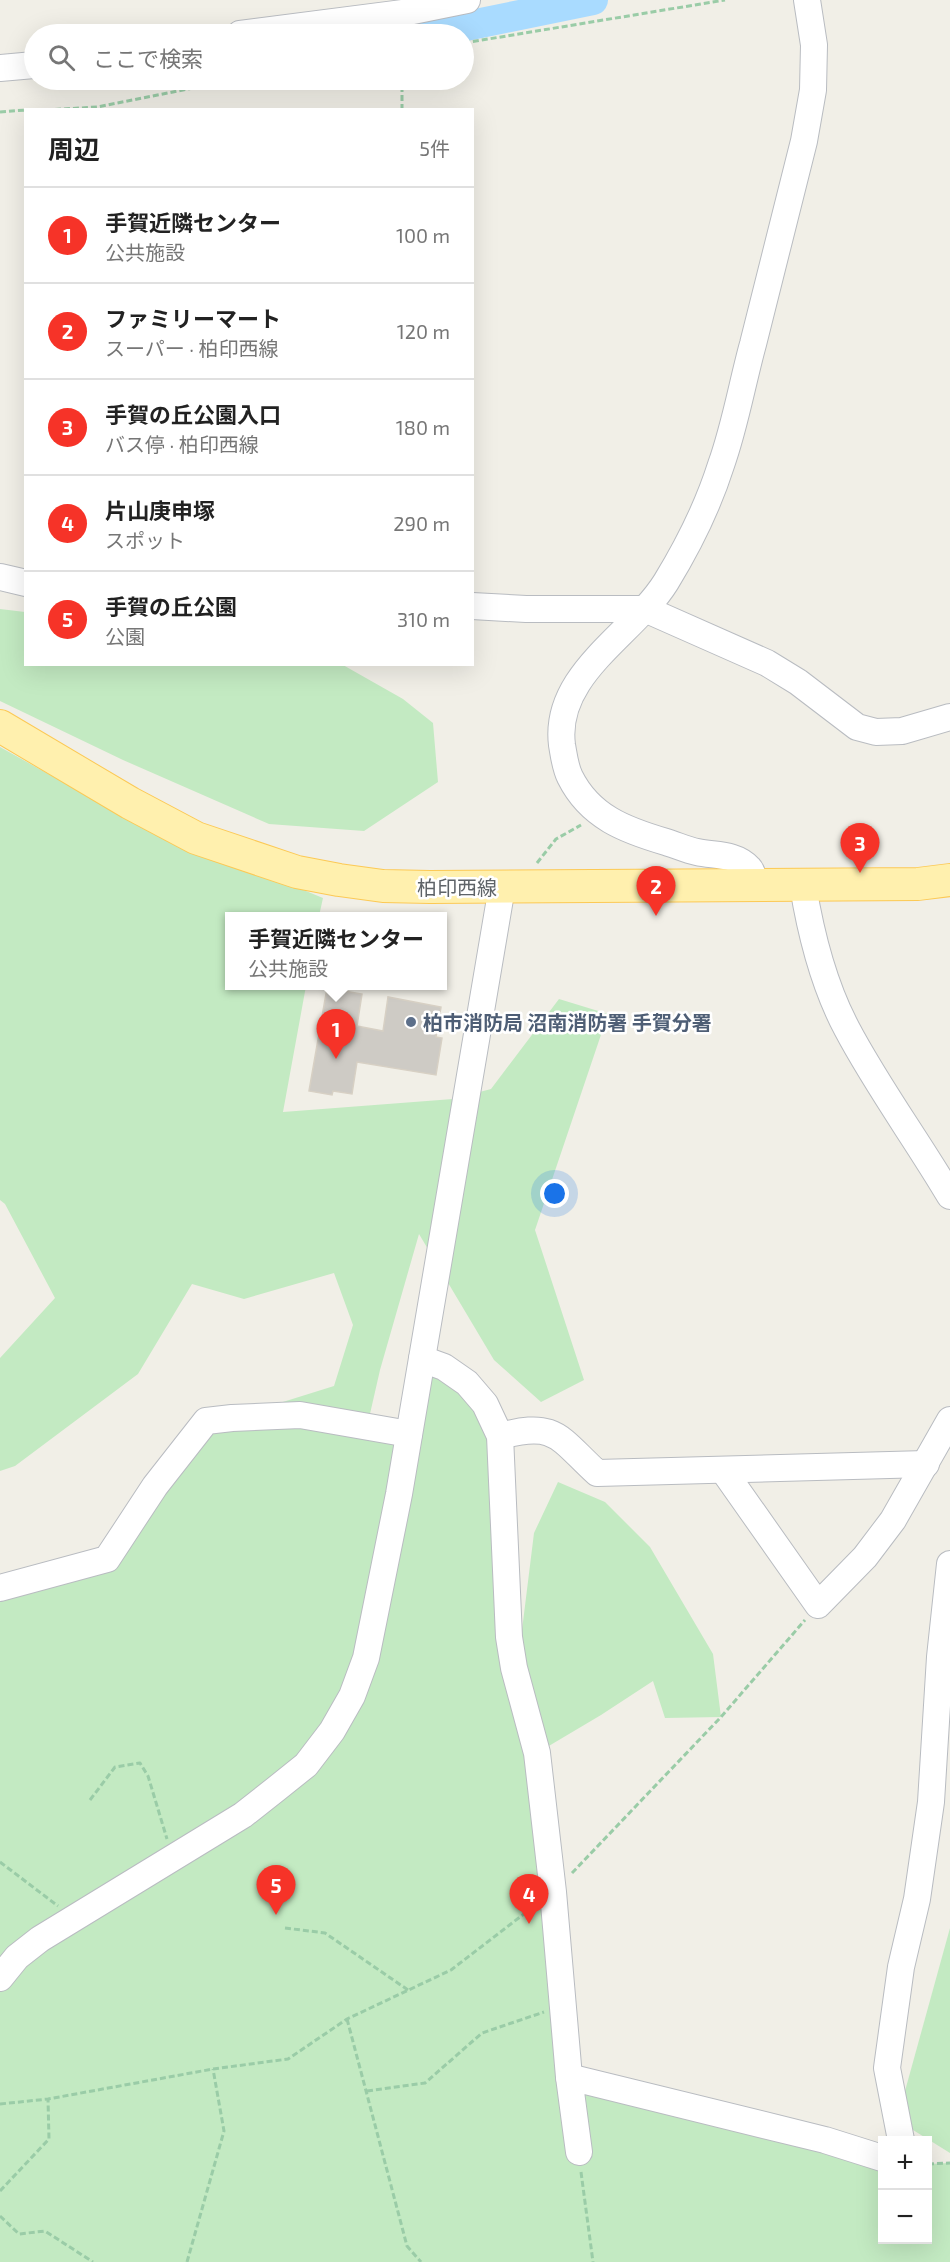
<!DOCTYPE html>
<html lang="ja">
<meta charset="utf-8">
<style>
body{margin:0;font-family:"Exo 2","Noto Sans JP",sans-serif;background:#f2f2f2;color:#222}
.controls{position:absolute;right:18px;bottom:18px;display:grid;overflow:hidden;border-radius:0px;box-shadow:0 6px 24px #0002}
.controls button{width:54px;height:54px;display:grid;place-items:center;padding:0;border:0;border-bottom:2px solid #e0e0e0;background:#fff;color:#222;font:30px sans-serif}
.you{position:absolute;left:555px;top:1194px;width:21px;height:21px;margin:-15px;border:4px solid #fff;border-radius:50%;background:#1a73e8;box-shadow:0 0 0 9px #1a73e833}
.badge{display:grid;place-items:center;width:39px;height:39px;border-radius:50%;background:#f63328;color:#fff;font-size:20px;font-weight:700}
.pin{position:absolute;translate:-50% -50px;filter:drop-shadow(0 2px 3px #0008)}
.pin::after{content:'';position:absolute;top:32px;width:21px;height:18px;background:inherit;clip-path:polygon(0 0,100% 0,50% 100%)}
.popup{position:absolute;left:225px;top:912px;width:222px;height:78px;box-sizing:border-box;display:grid;place-content:center;border-radius:0px;background:#fff;filter:drop-shadow(0 2px 4px #0005);font-size:20px;white-space:nowrap;color:#767676}
.popup b{font-size:22px;color:#222}
.popup::after{content:'';position:absolute;left:50%;top:100%;margin-left:-12px;border:12px solid transparent;border-top-color:#fff}
.list{margin:0;padding:0;list-style:none}
h2{display:flex;justify-content:space-between;align-items:center;height:78px;margin:0;padding:0 24px;font-size:26px}
h2 small{font-size:20px;font-weight:400;color:#767676}
.list li{display:grid;grid-template-columns:39px 1fr auto;gap:18px;align-items:center;box-sizing:border-box;height:96px;padding:0 24px;border-top:2px solid #e0e0e0}
.list b{display:block;font-size:22px;white-space:nowrap}
.list p{margin:0;font-size:20px;white-space:nowrap;color:#767676}
.list em{font-size:20px;font-style:normal;color:#767676}
.icon{flex:none;width:33px;height:33px;fill:none;stroke:currentColor;stroke-width:2;stroke-linecap:round;stroke-linejoin:round}
.map{position:relative;flex:none;width:950px;height:2262px;overflow:hidden}
.search{position:absolute;background:#fff;box-shadow:0 6px 24px #0002;left:24px;top:24px;width:450px;height:66px;display:flex;align-items:center;gap:15px;box-sizing:border-box;padding:0 21px;border-radius:33px;color:#767676;font-size:22px}
.panel{position:absolute;background:#fff;box-shadow:0 6px 24px #0002;left:24px;top:108px;width:450px;height:558px;border-radius:0px}
.map>svg:first-child{display:block}
</style>
<div class="map">
<svg width="950" height="2262" viewBox="0 0 950 2262">
<rect width="100%" height="100%" fill="#f1efe7"/>
<g fill="#c3eac2">
<path d="M0 609 25 612 26 664 343 665 403 699 433 723 438 782 364 831 269 824 123 760 0 701Z"/>
<path d="M0 747 127 818 323 898 319 916H230V986H306L283 1112 453 1099 491 1089 559 999 608 1014 535 1230 584 1380 541 1402 494 1360 419 1234 380 1370 367 1427 409 1434 422 1359 485 1404 511 1644 522 1630 534 1533 558 1482 605 1502 650 1547 713 1654 721 1717 665 1718 653 1681 601 1715 537 1753 569 2077 882 2158V2240H928V2164L950 2163V2262H0V1588L107 1559 206 1421 232 1418 334 1386 353 1325 334 1273 244 1299 192 1284 138 1374 15 1466 0 1471V1358L55 1298 5 1204 0 1200Z"/>
<path d="M950 1928V2153L897 2120Z"/>
</g>
<g fill="none" stroke-linecap="round" stroke-linejoin="round">
<path stroke="#a9dbff" stroke-width="30" d="M427 34 593 0"/>
</g>
<path fill="#cecbc5" stroke="#d7d0c4" stroke-width="1.5" d="M327 988 362 994 357 1026 383 1031 388 997 441 1007 436 1037 442 1038 436 1075 357 1062 352 1094 333 1091 332 1095 309 1091Z"/>
<g fill="none" stroke-linecap="round" stroke-linejoin="round">
<g stroke="#b9bcc1" stroke-width="28">
<g id="minor">
<path d="M240 34 403 13 467 0"/>
<path d="M0 68 34 65"/>
<path d="M0 577 26 583"/>
<path d="M472 606 526 609H645L767 663 798 682 857 727 876 732 902 731 950 717"/>
<path d="M756 885C754 880 753 872 749 868 735 853 715 856 697 852 687 850 676 845 666 842 625 830 590 817 570 777 565 767 564 756 562 745 553 674 633 635 666 582 688 546 708 506 721 465 735 426 742 384 753 344 770 276 787 209 804 141L813 90 814 45 807 0"/>
<path d="M803 886C811 935 823 984 847 1029 877 1086 917 1140 950 1196"/>
<path d="M422 1359 444 1367 467 1383 485 1404 500 1436 509 1637 514 1668 537 1753 553 1892 569 2077"/>
<path d="M500 1436C556 1421 558 1437 597 1473L926 1464"/>
<path d="M723 1470 818 1605 865 1557 893 1520 950 1420"/>
<path d="M0 1588 107 1559 155 1486 206 1421 232 1418 300 1415 409 1434"/>
<path d="M0 1978 17 1957 40 1939 243 1815 276 1789 306 1765 332 1731 352 1696 366 1658 399 1494 502 887"/>
<path d="M901 2140 887 2068 901 1967 917 1899 931 1802 940 1657 950 1564"/>
<path d="M579 2152 569 2077 825 2140 882 2158"/>
</g>
</g>
<g stroke="#fcc955" stroke-width="34">
<path id="major" d="M0 726 130 803 196 838 297 872 339 880 383 886 430 887 918 884 950 880"/>
</g>
<g stroke="#9acca7" stroke-width="3" stroke-dasharray="6 3" stroke-linecap="butt">
<path d="M464 43 725 0"/>
<path d="M46 110 97 107 233 80"/>
<path d="M402 110V80"/>
<path d="M0 112 26 110"/>
<path d="M537 863 556 839 581 825"/>
<path d="M90 1800 115 1767 140 1763 148 1776 167 1839"/>
<path d="M0 1862 58 1906"/>
<path d="M572 1873 721 1717 805 1620"/>
<path d="M285 1928 325 1933 408 1990"/>
<path d="M347 2019 407 2246 421 2262"/>
<path d="M367 2091 425 2083 482 2033 544 2012"/>
<path d="M0 2104 48 2099 213 2069 288 2059 347 2019 451 1970 533 1907"/>
<path d="M928 2164 950 2163"/>
<path d="M581 2172 593 2262"/>
<path d="M0 2191 49 2139 48 2099"/>
<path d="M0 2216 19 2234 45 2231 93 2262"/>
<path d="M187 2262 224 2131 213 2069"/>
</g>
<use href="#minor" stroke="#fff" stroke-width="26"/>
<use href="#major" stroke="#fff0ae" stroke-width="32"/>
</g>
<circle fill="#5c6f8a" stroke="#fff" stroke-width="2" cx="411" cy="1022" r="6"/>
<g text-anchor="middle" dominant-baseline="central" stroke-width="5" stroke-linejoin="round" paint-order="stroke">
<g font-size="20" fill="#5e6368" stroke="#fff">
<text x="457" y="887">柏印西線</text>
</g>
<g font-size="20" font-weight="bold" fill="#4e5e75" stroke="#fff" text-anchor="start">
<text x="423" y="1022">柏市消防局 沼南消防署 手賀分署</text>
</g>
</g>
</svg>
<div class="controls">
<button>+</button>
<button>−</button>
</div>
<div class="you"></div>
<div class="pin badge" style="left:336px;top:1059px">1</div>
<div class="popup"><b>手賀近隣センター</b>公共施設</div>
<div class="pin badge" style="left:656px;top:916px">2</div>
<div class="pin badge" style="left:860px;top:873px">3</div>
<div class="pin badge" style="left:529px;top:1924px">4</div>
<div class="pin badge" style="left:276px;top:1915px">5</div>
<div class="search"><svg class="icon" aria-label="search" viewBox="0 0 24 24"><circle cx="10" cy="10" r="6"/><path d="M15 15l6 6"/></svg>ここで検索</div>
<section class="panel">
<h2>周辺<small>5件</small></h2>
<ul class="list">
<li><span class="badge">1</span><div><b>手賀近隣センター</b><p>公共施設</p></div><em>100 m</em></li>
<li><span class="badge">2</span><div><b>ファミリーマート</b><p>スーパー · 柏印西線</p></div><em>120 m</em></li>
<li><span class="badge">3</span><div><b>手賀の丘公園入口</b><p>バス停 · 柏印西線</p></div><em>180 m</em></li>
<li><span class="badge">4</span><div><b>片山庚申塚</b><p>スポット</p></div><em>290 m</em></li>
<li><span class="badge">5</span><div><b>手賀の丘公園</b><p>公園</p></div><em>310 m</em></li>
</ul>
</section>
</div>
